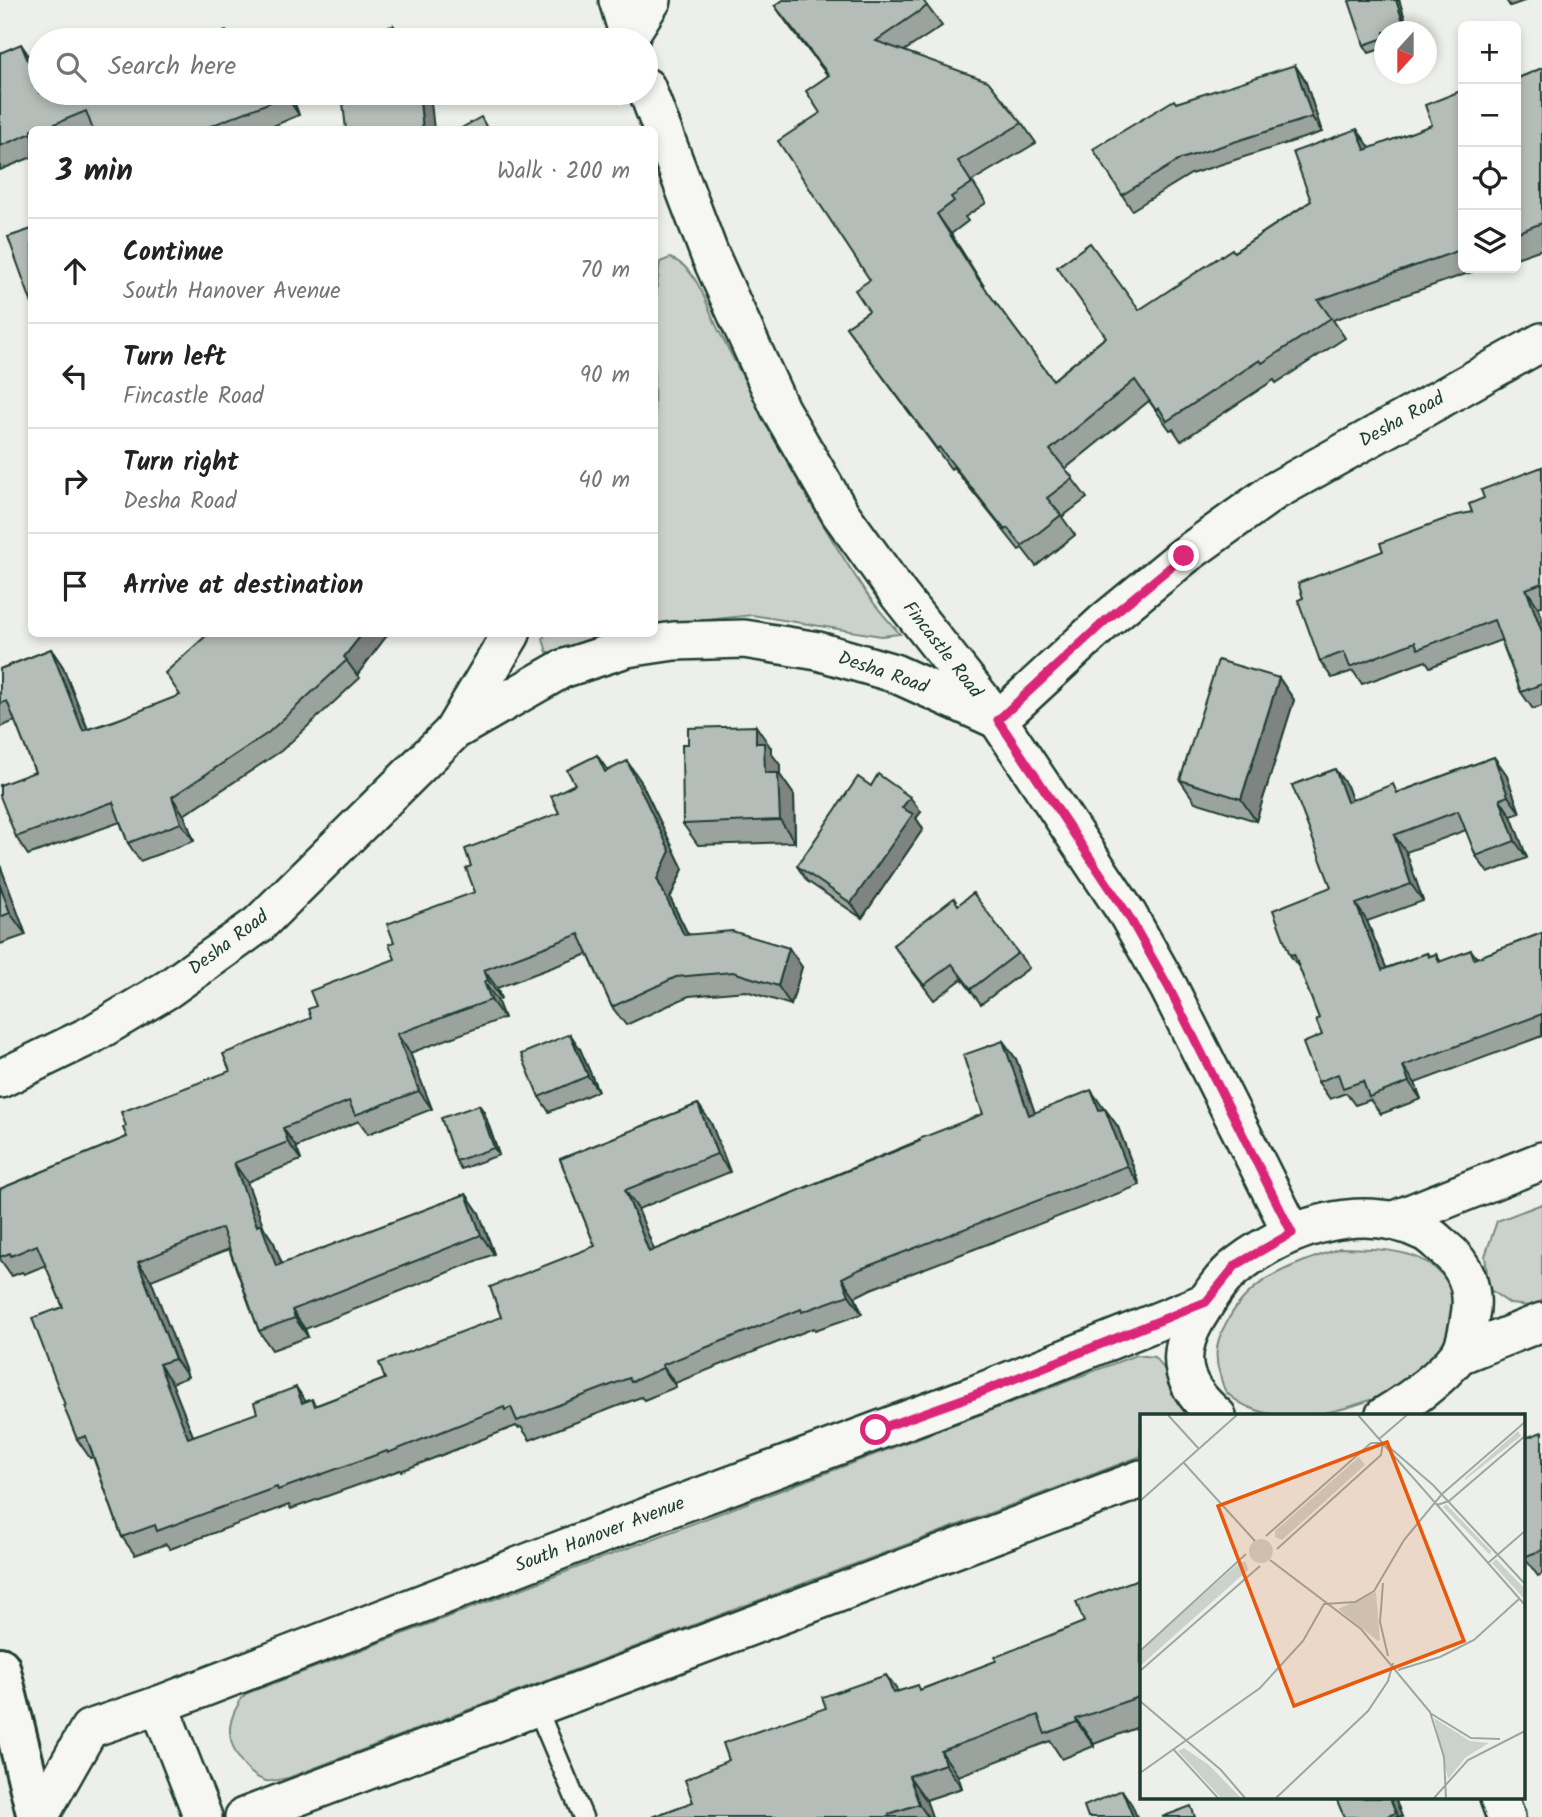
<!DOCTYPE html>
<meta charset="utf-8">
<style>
body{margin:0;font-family:Kalam,sans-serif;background:#f6f6f6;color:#222}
.controls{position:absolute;right:21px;top:21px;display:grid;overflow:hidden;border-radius:10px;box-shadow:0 4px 10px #0003}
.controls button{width:63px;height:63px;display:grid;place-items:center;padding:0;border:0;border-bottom:2px solid #e0e0e0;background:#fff;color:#222;font:35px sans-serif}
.compass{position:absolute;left:1374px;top:21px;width:63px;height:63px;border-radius:50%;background:#fff;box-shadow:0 4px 10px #0003;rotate:201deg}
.stop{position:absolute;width:21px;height:21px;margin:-16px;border:5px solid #db2777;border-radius:50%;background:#fff}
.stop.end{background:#db2777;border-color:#fff;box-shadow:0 2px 7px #0008}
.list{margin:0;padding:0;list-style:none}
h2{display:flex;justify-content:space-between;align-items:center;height:91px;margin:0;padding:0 28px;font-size:30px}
h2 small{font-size:23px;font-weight:400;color:#767676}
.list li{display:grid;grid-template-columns:46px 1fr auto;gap:21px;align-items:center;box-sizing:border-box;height:105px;padding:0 28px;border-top:2px solid #e0e0e0}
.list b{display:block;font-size:26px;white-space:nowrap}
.list p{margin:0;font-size:23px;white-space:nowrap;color:#767676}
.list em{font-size:23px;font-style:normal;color:#767676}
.icon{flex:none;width:38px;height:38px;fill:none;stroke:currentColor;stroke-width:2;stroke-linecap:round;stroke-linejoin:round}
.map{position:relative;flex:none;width:1542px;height:1817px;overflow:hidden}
.search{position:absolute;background:#fff;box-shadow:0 4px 10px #0003;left:28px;top:28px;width:630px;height:77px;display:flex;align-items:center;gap:18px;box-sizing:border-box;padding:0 24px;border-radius:38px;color:#767676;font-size:26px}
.panel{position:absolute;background:#fff;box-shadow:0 4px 10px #0003;left:28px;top:126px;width:630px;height:511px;border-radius:10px}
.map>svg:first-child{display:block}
</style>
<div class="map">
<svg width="1542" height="1817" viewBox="0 0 1542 1817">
<rect width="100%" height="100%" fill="#edefea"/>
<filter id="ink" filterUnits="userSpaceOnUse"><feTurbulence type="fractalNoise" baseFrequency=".0143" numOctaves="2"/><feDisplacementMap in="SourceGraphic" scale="14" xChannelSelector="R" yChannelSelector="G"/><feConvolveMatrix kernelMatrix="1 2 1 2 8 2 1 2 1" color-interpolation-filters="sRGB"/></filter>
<g filter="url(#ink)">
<g fill="#cbd2cc" stroke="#758880" stroke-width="2">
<path d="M670 258C698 267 706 306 719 331 764 418 808 506 863 588 873 604 887 619 900 634L881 636 752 615 655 626 654 316 660 262Z"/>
<path d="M545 634H620L559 652H547L543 639Z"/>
<path d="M1542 1204V1307L1510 1304 1489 1289 1485 1256 1497 1221Z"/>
<path d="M1340 1248C1381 1249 1431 1247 1452 1290 1471 1327 1426 1375 1395 1391 1388 1395 1378 1398 1370 1400 1327 1416 1267 1428 1228 1394 1223 1390 1222 1381 1220 1375 1214 1358 1216 1341 1225 1325 1251 1275 1291 1267 1340 1248Z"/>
<path d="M1136 1355 1154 1357C1172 1377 1183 1388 1185 1416H1141V1456L288 1778C281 1779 272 1782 266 1781 256 1778 245 1769 240 1760 224 1736 228 1717 245 1694Z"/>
</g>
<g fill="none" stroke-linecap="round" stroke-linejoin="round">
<g stroke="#1f3d34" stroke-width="23">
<path id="lane" d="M537 1708 583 1817"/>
</g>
<g stroke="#1f3d34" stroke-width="42">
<g id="street">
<path d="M618 0 630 40"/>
<path d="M629 36 652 0"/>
<path d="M646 87 709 253 780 409 840 513 899 595 998 720 1128 915 1169 988 1292 1233"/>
<path d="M454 730 511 634"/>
<path d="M0 1079 91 1035 168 989 259 924 454 731 562 669 627 648 674 641 744 639 818 651 894 673 998 720 1105 621 1184 556 1273 492 1542 342"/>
<path d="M1392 1221 1542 1161"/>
<path d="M1459 1355 1542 1322"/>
<path d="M1217 1416C1183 1387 1173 1359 1196 1319 1207 1301 1221 1277 1238 1265 1289 1226 1362 1202 1422 1231 1430 1234 1437 1242 1443 1247 1465 1264 1475 1289 1470 1316 1468 1329 1466 1346 1458 1356 1438 1381 1410 1400 1384 1416"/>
<path d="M159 1705 203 1817"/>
<path d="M1499 1798 1506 1817"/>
<path d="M39 1817 89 1729 159 1705 667 1509 974 1395 1206 1302"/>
<path d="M244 1817 1141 1479"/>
</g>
</g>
<g stroke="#1f3d34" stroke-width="44">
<path id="primary" d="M0 1667 37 1817"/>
</g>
<use href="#lane" stroke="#f6f6f2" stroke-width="18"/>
<use href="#street" stroke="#f6f6f2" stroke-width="37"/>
<use href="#primary" stroke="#f6f6f2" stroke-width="38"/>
</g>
<g fill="#9ba39e" stroke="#1f3d34" stroke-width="2">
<path d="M1353 0H1399L1409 32H1384V48L1369 53 1364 45Z"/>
<path d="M1506 0H1527L1510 6Z"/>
<path d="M775 6H927L942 26 904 51 1022 123 1036 143 972 181 986 203 965 217 968 221 951 234 987 291 1053 380 1139 310 1234 252 1311 201 1371 148 1432 125 1463 90V268H1490L1481 271 1480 269 1333 320 1345 338 1276 383 1274 380 1181 441 1173 429 1170 430 1149 401 1065 469 1087 498 1062 517 1075 535 1036 566 1022 548 1019 550 953 467 951 469 846 327 869 311 870 280 820 113 828 76 789 26Z"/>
<path d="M0 53 32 59 40 64 291 93 299 115 264 130H32V157L0 170Z"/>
<path d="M1542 68V249L1516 258V79Z"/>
<path d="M1305 80 1322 132 1191 174 1132 210 1122 195 1176 103Z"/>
<path d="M1542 467V606L1538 607 1542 618V706L1533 709 1521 692 1501 640 1430 667 1426 661 1362 684 1353 671 1332 678 1320 661 1303 598 1383 551 1472 512 1484 498Z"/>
<path d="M388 634 357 675 360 678 281 751 184 815 194 841 140 861 128 843 120 822 28 855 16 837 35 772 15 721 0 727V669L51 649 63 667 88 729Z"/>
<path d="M1279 678 1294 700 1256 821 1195 802 1180 780Z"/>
<path d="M771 748V753L780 765V775L794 795 795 842 698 845 683 824Z"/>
<path d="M597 755 608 771 640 780 683 869 670 898 688 934 802 967 791 1005 746 991 689 996 626 1025 612 1007 588 954 497 988 501 999 497 1000 504 1018 410 1053 432 1109 368 1134 359 1121 296 1147 301 1160 247 1182 264 1228 274 1243 282 1264 466 1194 479 1213 494 1254 305 1329 308 1337 272 1350 259 1331 229 1249 151 1280 188 1377 172 1383 193 1436 306 1401 317 1405 385 1379 501 1317 595 1246 560 1159 698 1104 711 1123 730 1172 638 1209 654 1250 983 1114 1003 1041 1016 1059 1035 1113 1105 1109 1118 1127 1140 1185 871 1289 855 1297 862 1314 815 1330 814 1328 738 1358 675 1383 676 1387 644 1400 641 1397 530 1440 521 1427 518 1428 516 1426 401 1471 400 1470 291 1509 289 1505 170 1549 166 1544 135 1555 122 1537 93 1457 90 1458 77 1439 65 1405 63 1307 46 1265 24 1274 22 1272 12 1276 0 1259V1189L127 1137 230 1071 311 1018 316 1006 395 959 394 942 475 892 471 866 559 813 575 784Z"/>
<path d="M1494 757 1506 774 1520 813 1511 816 1527 858 1488 873 1476 856 1466 830 1406 852 1423 901 1367 921 1386 968 1427 953 1430 956 1436 954 1441 962 1471 950 1477 958 1542 933V1036L1415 1083 1421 1099 1381 1114 1370 1100 1355 1105 1346 1093 1330 1099 1318 1082 1322 1035 1319 1018 1300 969 1290 955 1331 887 1347 786 1352 800 1399 792Z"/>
<path d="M871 786 921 812 916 818 923 829 862 918 807 881 797 866Z"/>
<path d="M0 865 26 935 0 944Z"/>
<path d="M958 905 1018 953 1029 968 981 1004 962 979 934 1000 893 945Z"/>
<path d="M570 1034 580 1049 598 1091 549 1112 539 1097Z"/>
<path d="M479 1105 484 1112 499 1155 461 1169 456 1161Z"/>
<path d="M1542 1432V1574L1538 1576 1524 1557Z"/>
<path d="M1141 1578V1726L1094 1744V1746L1062 1759 1050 1741 958 1776 962 1788 926 1800 932 1817H652L693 1802 898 1691 922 1689 996 1661 1084 1622Z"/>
<path d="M1395 1798 1402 1817H1344Z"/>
</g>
<g fill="#7e8481" stroke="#1f3d34" stroke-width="2">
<path d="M1396 0H1399L1409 32H1407Z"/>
<path d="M394 26 404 40 395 37Z"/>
<path d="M21 44 34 63 28 61Z"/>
<path d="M1295 65 1305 80 1322 132 1312 117Z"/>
<path d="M285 93H291L299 115 286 96Z"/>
<path d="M419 93H430L434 130H423Z"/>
<path d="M1357 129 1371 149 1365 150Z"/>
<path d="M937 214 951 234 992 299 978 279Z"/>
<path d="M1526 589 1538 607 1542 618V632Z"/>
<path d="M362 634H388L357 675 344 657Z"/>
<path d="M51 649 63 667 95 749 83 731Z"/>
<path d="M1279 678 1294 700 1256 821 1241 799Z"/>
<path d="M756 726 771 748V753L780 765V775L794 795 795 842 780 820 756 743Z"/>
<path d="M1494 757 1506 774 1520 813 1508 796Z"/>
<path d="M627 761 640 780 683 869 670 898 697 953 684 935 657 879Z"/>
<path d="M1335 769 1347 786 1359 819 1347 802Z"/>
<path d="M172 797 184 815 194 841 181 823Z"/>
<path d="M910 797 921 812 916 818 923 829 862 918 851 903 902 808Z"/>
<path d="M1500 799 1511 816 1527 858 1515 841Z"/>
<path d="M1394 835 1406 852 1423 901 1411 884Z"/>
<path d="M0 865 26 935 10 913 0 885Z"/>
<path d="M1356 904 1367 921 1394 987 1382 970Z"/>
<path d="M789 948 802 967 791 1005 778 986Z"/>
<path d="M484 970 497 988 501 999 488 980Z"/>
<path d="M484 982 497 1000 504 1018 491 1000Z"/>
<path d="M397 1034 410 1053 432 1109 419 1091Z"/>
<path d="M570 1034 580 1049 598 1091 588 1076Z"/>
<path d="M1003 1041 1016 1059 1042 1133 1029 1115Z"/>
<path d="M1403 1066 1415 1083 1421 1099 1409 1082Z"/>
<path d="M1091 1090 1104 1109 1099 1110Z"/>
<path d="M698 1104 711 1123 730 1172 717 1154Z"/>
<path d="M479 1105 484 1112 499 1155 494 1148Z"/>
<path d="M1105 1109 1118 1127 1140 1185 1127 1166Z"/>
<path d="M283 1128 296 1147 301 1160 288 1142Z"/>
<path d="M234 1163 247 1182 264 1228 274 1243 289 1284 276 1266 257 1226Z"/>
<path d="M625 1190 638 1209 662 1270 649 1252Z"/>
<path d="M466 1194 479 1213 494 1254 481 1235Z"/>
<path d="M138 1262 151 1280 188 1377 175 1359Z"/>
<path d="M842 1278 855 1297 862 1314 849 1295Z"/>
<path d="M292 1310 305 1329 308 1337 295 1318Z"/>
<path d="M159 1364 172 1383 201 1456 188 1438Z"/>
<path d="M662 1365 675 1383 676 1387 663 1368Z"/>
<path d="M296 1387 309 1406 302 1403Z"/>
<path d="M886 1675 904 1699 893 1693Z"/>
<path d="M1076 1719 1094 1744V1746L1077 1722Z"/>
<path d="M941 1751 958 1776 962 1788 945 1764Z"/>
<path d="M909 1776 926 1800 932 1817H928L919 1804Z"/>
<path d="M1122 1790 1132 1805 1137 1817H1133Z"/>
<path d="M1390 1798H1395L1402 1817H1399L1396 1813Z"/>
</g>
<g fill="#b4bdb8" stroke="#1f3d34" stroke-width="2">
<path d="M783 0H923L927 6 876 41 988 81 1022 123 958 161 972 183 951 197 954 201 937 214 978 279 1053 380 1106 337 1057 267 1090 243 1139 310 1232 249 1234 252 1311 201 1293 152 1357 129 1365 150 1432 125 1425 105 1463 90V249L1318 300 1331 318 1262 363 1260 360 1167 421 1159 408 1156 410 1135 380 1050 450 1073 478 1047 498 1061 515 1022 546 1008 528 1005 530 939 447 937 449 846 327 869 311 855 290 870 280 778 141 820 113 806 91 829 75 775 6Z"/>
<path d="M1353 0H1396L1406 31 1384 32V38L1364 45 1349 1Z"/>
<path d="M394 26 395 37 413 35V40H343L342 32Z"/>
<path d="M226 31 230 40H204Z"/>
<path d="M126 32 128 40H104Z"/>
<path d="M21 44 28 61 36 58 39 64H40V93H285L286 96 208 127 212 130H93L86 111 40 130H32V133L0 146V53Z"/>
<path d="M1295 65 1312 117 1181 159 1122 195 1093 149 1174 100 1176 103Z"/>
<path d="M1542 68V223L1516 233V79Z"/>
<path d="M342 93H419L423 130H346Z"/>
<path d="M481 117 488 130H458Z"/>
<path d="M32 229V304L8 237Z"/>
<path d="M1542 467V583L1526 589 1542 632V684L1521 692 1494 620 1418 649 1415 642 1350 667 1344 652 1320 661 1298 600 1303 598 1298 583 1383 551 1380 543 1453 516 1472 512 1469 504 1484 498 1481 490Z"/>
<path d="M208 634H362L344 657 347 660 268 733 172 797 181 823 128 843 113 802 16 837 0 796V785L35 772 7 701 0 704V669L51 649 83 731 114 721 180 695 165 673Z"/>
<path d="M1218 660 1279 678 1241 799 1180 780Z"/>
<path d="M756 726V743H764L765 773H778L780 820 683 824 682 744H688V728Z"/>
<path d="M597 755 605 772 627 761 670 851 657 879 684 935 732 931 789 948 778 986 733 972 676 977 612 1007 579 934 484 970 488 980 484 982 491 1000 397 1034 419 1091 355 1115 349 1101 283 1128 288 1142 234 1163 257 1226 261 1224 276 1266 466 1194 481 1235 292 1310 295 1318 259 1331 222 1228 138 1262 175 1359 159 1364 188 1438 257 1413 254 1403 296 1387 302 1403 312 1399 315 1406 385 1379 379 1363 501 1317 490 1287 595 1246 560 1159 698 1104 717 1154 625 1190 649 1252 920 1141 919 1139 983 1114 963 1055 1003 1041 1029 1115 1091 1090 1099 1110 1105 1109 1127 1166 858 1270 842 1278 849 1295 802 1312 801 1309 725 1340 662 1365 663 1368 631 1382 629 1378 517 1421 511 1407 505 1410 504 1407 388 1453 387 1451 278 1490 277 1487 157 1531 155 1525 122 1537 86 1436 77 1439 63 1405H65L32 1318 63 1307 37 1245 11 1256 10 1253 0 1257V1189L127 1137 123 1128 126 1126 121 1112 230 1071 223 1054 311 1018 308 1009 316 1006 310 991 395 959 389 944 394 942 387 924 475 892 466 868 471 866 465 849 559 813 551 796 575 784 567 770Z"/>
<path d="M1494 757 1508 796 1500 799 1515 841 1476 856 1458 811 1394 835 1411 884 1356 904 1382 970 1427 953 1428 957 1436 954 1439 962 1471 950 1474 959 1542 933V1014L1403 1066 1409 1082 1369 1097 1363 1081 1343 1088 1338 1074 1318 1082 1303 1043 1322 1035 1316 1020 1319 1018 1294 954 1290 955 1273 910 1331 887 1292 785 1335 769 1347 802 1393 784 1397 793Z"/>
<path d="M878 774 910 797 902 808 913 814 851 903 797 866 858 777 871 786Z"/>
<path d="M0 885 10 913 0 917Z"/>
<path d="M973 893 1018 953 971 989 952 964 924 985 893 945 954 898 958 905Z"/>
<path d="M570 1034 588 1076 539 1097 521 1054Z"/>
<path d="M479 1105 494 1148 456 1161 441 1118Z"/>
<path d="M1542 1432V1550L1524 1557 1523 1553V1439Z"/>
<path d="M1141 1578V1696L1076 1719 1077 1722 1045 1734 1038 1715 941 1751 945 1764 909 1776 919 1804 889 1814 890 1817H652L693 1802 685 1780 729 1760 723 1743 826 1708 822 1697 886 1675 893 1693 918 1685 920 1690 996 1661 995 1657 1084 1622 1076 1602Z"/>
<path d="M1122 1790 1133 1817H1088L1084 1806Z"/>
<path d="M1336 1798H1390L1396 1813 1385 1817H1344Z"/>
<path d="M1191 1806 1195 1817H1162Z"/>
</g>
</g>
<g fill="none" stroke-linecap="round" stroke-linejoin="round" filter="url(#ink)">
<path stroke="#db2777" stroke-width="9" d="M876 1430 974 1395 1206 1302 1236 1265 1292 1233 1169 988 1128 915 998 720 1105 621 1184 556"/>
</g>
<g text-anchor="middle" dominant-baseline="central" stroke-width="6" stroke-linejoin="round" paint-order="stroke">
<g font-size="19" fill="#1f3d34" stroke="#f6f6f2">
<text transform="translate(1402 420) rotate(-29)">Desha Road</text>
<text transform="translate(942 650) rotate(52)">Fincastle Road</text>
<text transform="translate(883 673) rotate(19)">Desha Road</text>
<text transform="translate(229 943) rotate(-37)">Desha Road</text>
<text transform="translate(600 1535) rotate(-21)">South Hanover Avenue</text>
</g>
</g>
<g transform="translate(1140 1414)">
<rect width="385" height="385" fill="#edefea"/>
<path d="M378 17 381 22 325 66V64ZM219 43 225 51 142 126 135 123V117ZM306 90 351 137 350 141 303 93ZM109 137a12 12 0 1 1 24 0a12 12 0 1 1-24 0ZM356 145 385 175V186L352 149ZM100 148H106L108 156 0 252V237ZM236 178 240 226 238 227 198 195ZM294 304 330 327 349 329 326 343 308 365ZM44 334 69 351 101 384H81L38 337Z" fill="#cbd2cc"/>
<path fill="none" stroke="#9ba8a1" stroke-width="2" d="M28 1 59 35M218 1 385 191M239 25 267 1M249 33 293 71 385 170M43 48 115 127M0 87 97 1M297 91 309 87 385 22M126 122 231 29H243L241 41 137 135M130 146 221 215 290 298 304 343 306 384M348 149 385 117M243 169 240 208 248 242M0 237 106 140M258 256 300 243 334 226 379 185M0 257 120 152M0 287 81 356 105 384M290 299 331 324 360 325M34 336 78 384M0 359 120 274 163 227 184 190 215 188 234 177 264 126 302 80 385 8M136 384 228 297 248 267 253 249M294 384 328 346 385 317"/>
<path fill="#e8590c" fill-opacity="0.15" stroke="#e8590c" stroke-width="3.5" d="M247 28 324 227 154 292 78 92Z"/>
<rect width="385" height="385" fill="none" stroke="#1f3d34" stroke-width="3.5"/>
</g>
</svg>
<div class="controls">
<button>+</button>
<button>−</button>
<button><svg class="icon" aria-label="locate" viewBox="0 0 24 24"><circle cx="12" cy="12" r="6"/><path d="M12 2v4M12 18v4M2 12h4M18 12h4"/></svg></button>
<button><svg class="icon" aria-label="layers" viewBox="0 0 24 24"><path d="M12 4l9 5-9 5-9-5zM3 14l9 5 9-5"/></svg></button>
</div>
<svg class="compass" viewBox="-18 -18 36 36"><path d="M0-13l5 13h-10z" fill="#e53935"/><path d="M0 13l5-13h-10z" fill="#767676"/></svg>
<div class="stop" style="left:876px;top:1430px"></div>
<div class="stop end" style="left:1184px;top:556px"></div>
<div class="search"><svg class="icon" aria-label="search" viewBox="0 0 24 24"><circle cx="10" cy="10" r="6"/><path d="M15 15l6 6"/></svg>Search here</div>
<section class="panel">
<h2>3 min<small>Walk · 200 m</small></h2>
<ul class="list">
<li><svg class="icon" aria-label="ahead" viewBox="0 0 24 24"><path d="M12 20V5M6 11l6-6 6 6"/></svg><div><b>Continue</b><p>South Hanover Avenue</p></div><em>70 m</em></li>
<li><svg class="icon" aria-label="left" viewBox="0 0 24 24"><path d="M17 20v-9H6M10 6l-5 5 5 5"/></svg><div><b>Turn left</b><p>Fincastle Road</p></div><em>90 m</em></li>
<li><svg class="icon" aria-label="right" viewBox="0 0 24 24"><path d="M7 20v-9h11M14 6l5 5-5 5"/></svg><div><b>Turn right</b><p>Desha Road</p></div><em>40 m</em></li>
<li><svg class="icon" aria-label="arrive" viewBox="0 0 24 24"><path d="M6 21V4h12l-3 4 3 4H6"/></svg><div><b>Arrive at destination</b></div></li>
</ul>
</section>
</div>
